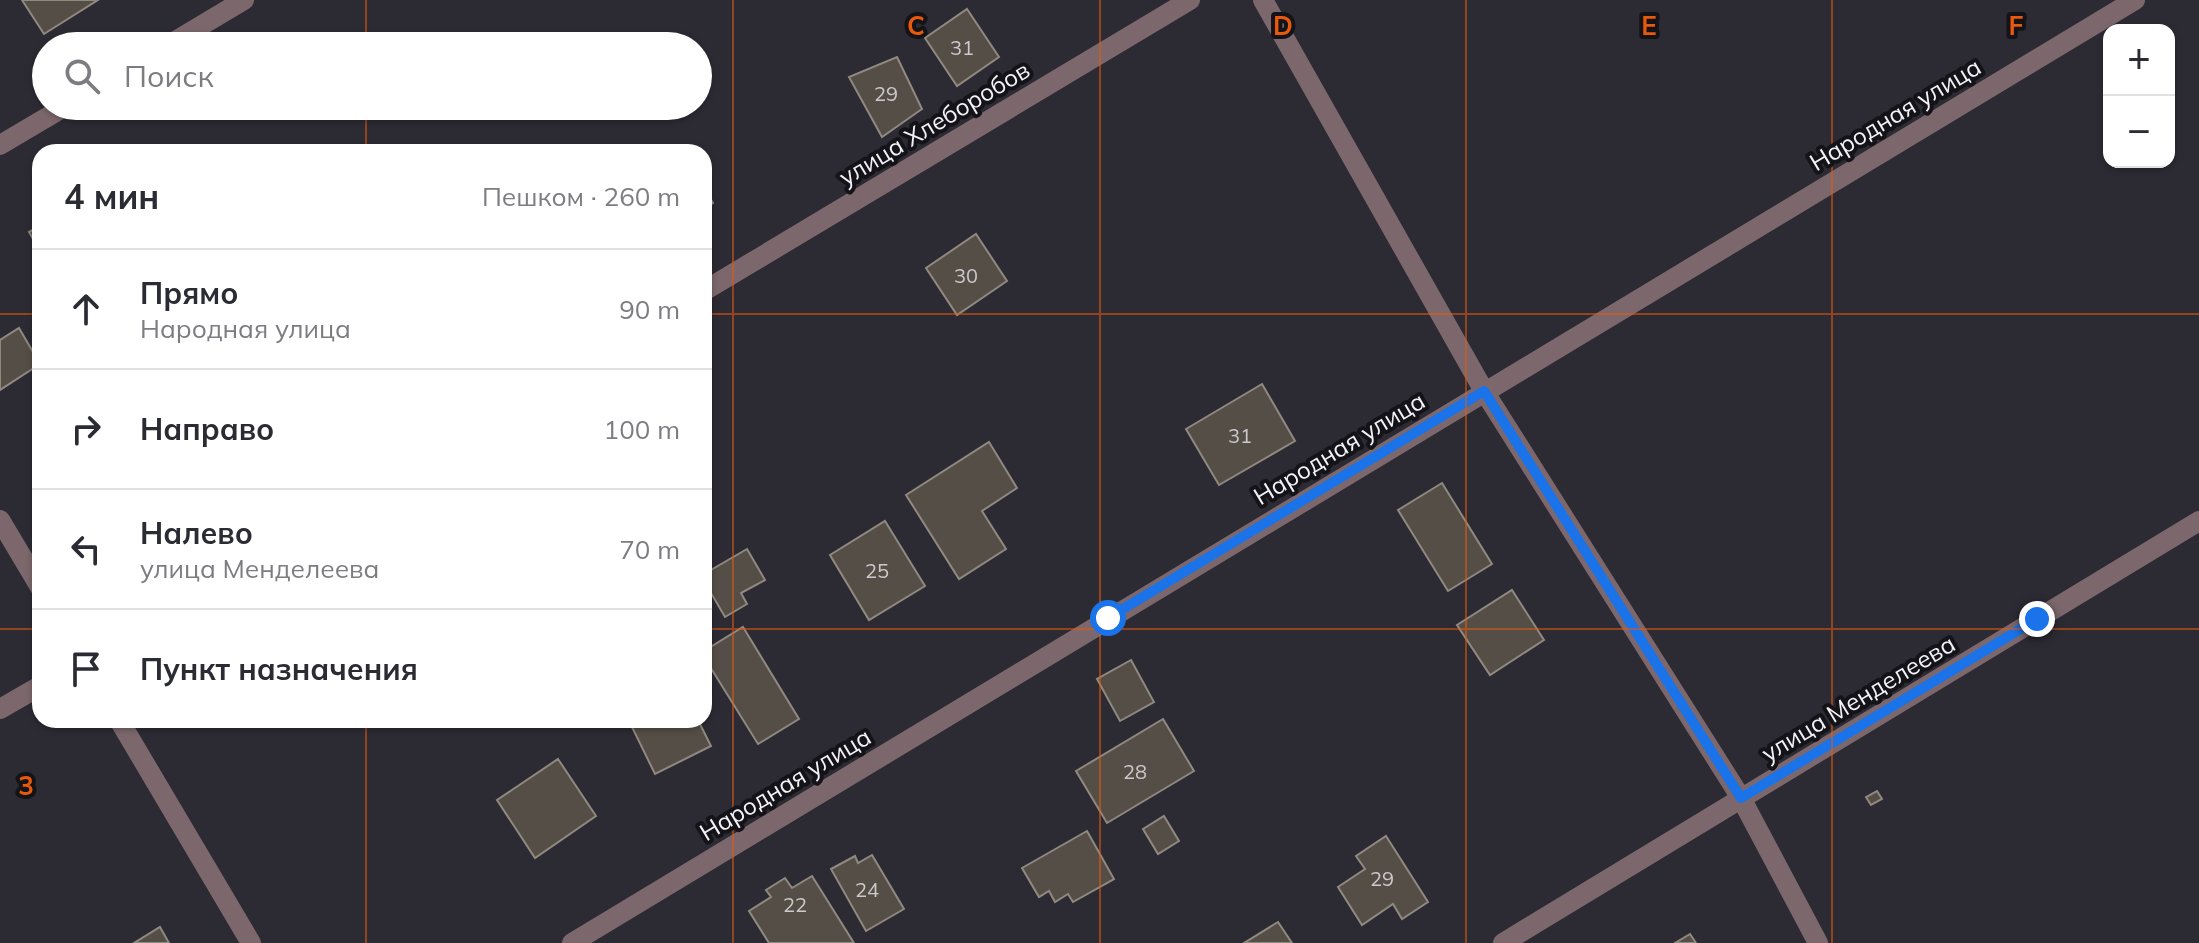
<!DOCTYPE html>
<html lang="ru">
<meta charset="utf-8">
<style>
body{margin:0;font-family:Mulish,sans-serif;background:#f2f2f3;color:#2b2b33}
.controls{position:absolute;right:24px;top:24px;display:grid;overflow:hidden;border-radius:16px;box-shadow:0 2px 6px #0004}
.controls button{width:72px;height:72px;display:grid;place-items:center;padding:0;border:0;border-bottom:2px solid #e1e1e2;background:#fff;color:#2b2b33;font:40px sans-serif}
.stop{position:absolute;width:24px;height:24px;margin:-18px;border:6px solid #1a73e8;border-radius:50%;background:#fff}
.stop.end{background:#1a73e8;border-color:#fff;box-shadow:0 2px 8px #0008}
.list{margin:0;padding:0;list-style:none}
h2{display:flex;justify-content:space-between;align-items:center;height:104px;margin:0;padding:0 32px;font-size:34px}
h2 small{font-size:26px;font-weight:400;color:#7c7c81}
.list li{display:grid;grid-template-columns:52px 1fr auto;gap:24px;align-items:center;box-sizing:border-box;height:120px;padding:0 32px;border-top:2px solid #e1e1e2}
.list b{display:block;font-size:30px;white-space:nowrap}
.list p{margin:0;font-size:26px;white-space:nowrap;color:#7c7c81}
.list em{font-size:26px;font-style:normal;color:#7c7c81}
.icon{flex:none;width:44px;height:44px;fill:none;stroke:currentColor;stroke-width:2;stroke-linecap:round;stroke-linejoin:round}
.map{position:relative;flex:none;width:2199px;height:943px;overflow:hidden}
.search{position:absolute;background:#fff;box-shadow:0 2px 6px #0004;left:32px;top:32px;width:680px;height:88px;display:flex;align-items:center;gap:20px;box-sizing:border-box;padding:0 28px;border-radius:44px;color:#7c7c81;font-size:30px}
.panel{position:absolute;background:#fff;box-shadow:0 2px 6px #0004;left:32px;top:144px;width:680px;height:584px;border-radius:24px}
.map>svg:first-child{display:block}
</style>
<div class="map">
<svg width="2199" height="943" viewBox="0 0 2199 943">
<rect width="100%" height="100%" fill="#2c2a33"/>
<g fill="#544e46" stroke="#8f8980" stroke-width="2">
<path d="M22 0H98L44 34Z"/>
<path d="M967 9 999 57 957 86 925 38Z"/>
<path d="M897 57 922 109 882 137 849 77Z"/>
<path d="M704 188 713 203 704 209Z"/>
<path d="M40 226V251L29 232Z"/>
<path d="M976 234 1007 281 957 315 926 268Z"/>
<path d="M19 328 40 364 0 390V340Z"/>
<path d="M1262 384 1295 441 1219 485 1186 429Z"/>
<path d="M989 442 1017 488 982 511 1006 549 959 579 906 495Z"/>
<path d="M1442 483 1492 564 1448 591 1398 510Z"/>
<path d="M885 521 925 586 869 620 830 555Z"/>
<path d="M747 549 765 580 741 593 747 604 725 617 704 581V574Z"/>
<path d="M1512 590 1544 640 1490 675 1457 625Z"/>
<path d="M743 627 799 719 758 744 704 657V651Z"/>
<path d="M1131 660 1154 702 1120 721 1097 679Z"/>
<path d="M1163 719 1194 771 1107 823 1076 771Z"/>
<path d="M641 720H698L711 746 655 774 631 725Z"/>
<path d="M558 759 596 816 535 858 497 800Z"/>
<path d="M1877 791 1882 799 1871 805 1866 797Z"/>
<path d="M1164 816 1179 841 1158 854 1143 829Z"/>
<path d="M1087 831 1114 879 1073 902 1068 894 1055 902 1049 891 1039 897 1022 868Z"/>
<path d="M1386 836 1428 902 1402 919 1393 904 1362 925 1338 887 1365 869 1356 856Z"/>
<path d="M872 855 904 909 866 931 831 869 855 856 858 863Z"/>
<path d="M812 876 854 943H769L749 911 771 897 766 890 785 878 792 888Z"/>
<path d="M1278 922 1292 943H1244Z"/>
<path d="M160 927 169 943H134Z"/>
<path d="M1690 934 1696 943H1675Z"/>
</g>
<g fill="none" stroke-linecap="round" stroke-linejoin="round">
<g stroke="#7c686c" stroke-width="20">
<path d="M1263 0 1484 391 1741 798 1818 943"/>
<path d="M167 46 244 0"/>
<path d="M0 145 66 106"/>
<path d="M704 291 1190 0"/>
<path d="M0 520 40 587"/>
<path d="M0 709 40 686"/>
<path d="M119 720 251 943"/>
<path d="M572 943 2135 0"/>
<path d="M1503 943 2199 521"/>
</g>
</g>
<g fill="none" stroke-linecap="round" stroke-linejoin="round">
<path stroke="#1a73e8" stroke-width="10" d="M1108 618 1484 391 1741 798 2037 619"/>
</g>
<path fill="none" stroke="#e8590c" stroke-width="2" stroke-opacity="0.55" d="M366 0V46M733 0V943M1100 0V943M1466 0V943M1832 0V943M366 106V152M0 314H40M704 314H2199M0 629H40M704 629H2199M366 720V943"/>
<g text-anchor="middle" dominant-baseline="central" stroke-width="8" stroke-linejoin="round" paint-order="stroke">
<g font-size="20" fill="#ccc9cc">
<text x="962" y="47">31</text>
<text x="886" y="93">29</text>
<text x="966" y="275">30</text>
<text x="1240" y="435">31</text>
<text x="877" y="570">25</text>
<text x="1135" y="771">28</text>
<text x="1382" y="878">29</text>
<text x="867" y="889">24</text>
<text x="795" y="904">22</text>
</g>
<g font-size="24" fill="#f4f2f8" stroke="#141317">
<text transform="translate(1895 114) rotate(-31)">Народная улица</text>
<text transform="translate(934 123) rotate(-31)">улица Хлеборобов</text>
<text transform="translate(1339 448) rotate(-31)">Народная улица</text>
<text transform="translate(1858 698) rotate(-31)">улица Менделеева</text>
<text transform="translate(785 784) rotate(-31)">Народная улица</text>
</g>
</g>
<g font-size="26" text-anchor="middle" font-weight="bold" fill="#e8590c" stroke="#141317" stroke-width="8" stroke-linejoin="round" paint-order="stroke">
<text x="916" y="35">C</text>
<text x="1283" y="35">D</text>
<text x="1649" y="35">E</text>
<text x="2016" y="35">F</text>
<text x="26" y="795">3</text>
</g>
</svg>
<div class="controls">
<button>+</button>
<button>−</button>
</div>
<div class="stop" style="left:1108px;top:618px"></div>
<div class="stop end" style="left:2037px;top:619px"></div>
<div class="search"><svg class="icon" aria-label="search" viewBox="0 0 24 24"><circle cx="10" cy="10" r="6"/><path d="M15 15l6 6"/></svg>Поиск</div>
<section class="panel">
<h2>4 мин<small>Пешком · 260 m</small></h2>
<ul class="list">
<li><svg class="icon" aria-label="ahead" viewBox="0 0 24 24"><path d="M12 20V5M6 11l6-6 6 6"/></svg><div><b>Прямо</b><p>Народная улица</p></div><em>90 m</em></li>
<li><svg class="icon" aria-label="right" viewBox="0 0 24 24"><path d="M7 20v-9h11M14 6l5 5-5 5"/></svg><div><b>Направо</b></div><em>100 m</em></li>
<li><svg class="icon" aria-label="left" viewBox="0 0 24 24"><path d="M17 20v-9H6M10 6l-5 5 5 5"/></svg><div><b>Налево</b><p>улица Менделеева</p></div><em>70 m</em></li>
<li><svg class="icon" aria-label="arrive" viewBox="0 0 24 24"><path d="M6 21V4h12l-3 4 3 4H6"/></svg><div><b>Пункт назначения</b></div></li>
</ul>
</section>
</div>
